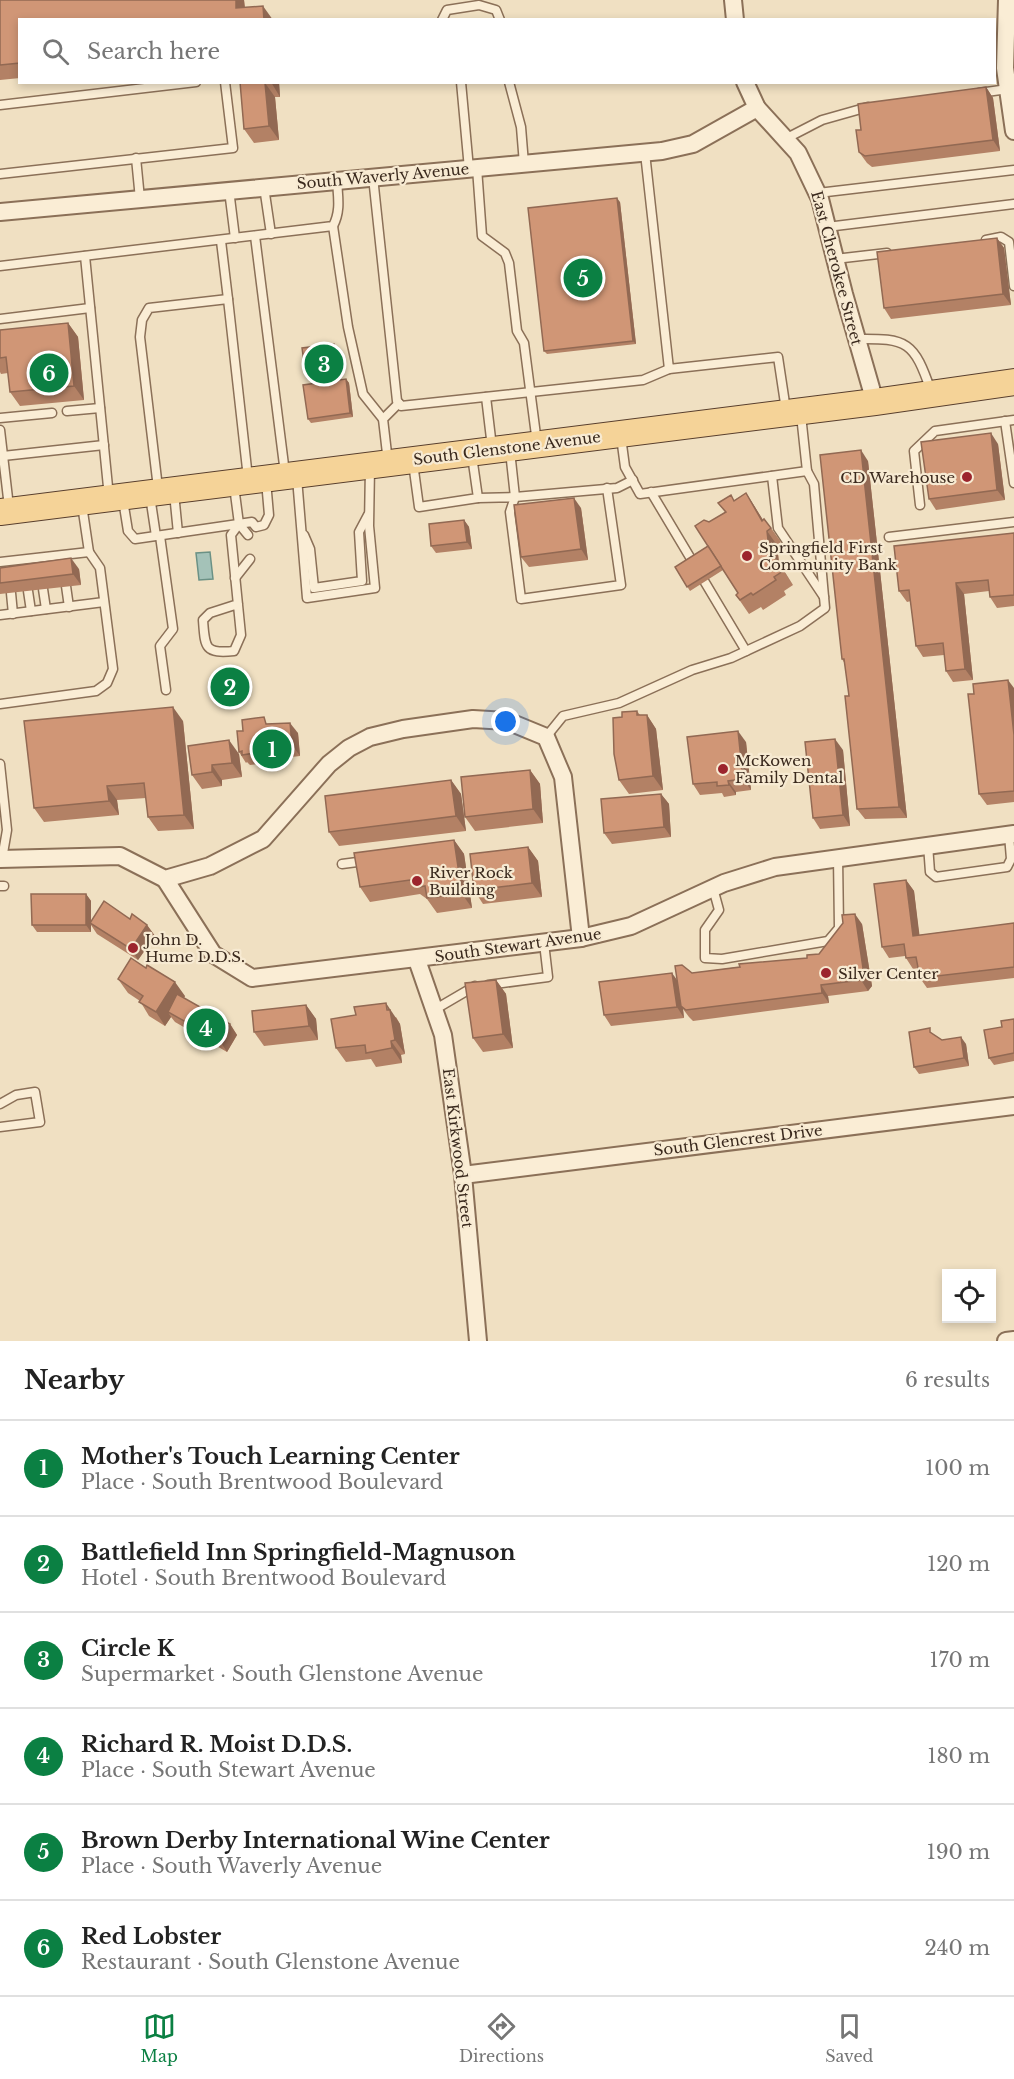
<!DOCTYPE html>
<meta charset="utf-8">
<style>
body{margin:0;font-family:"Libre Baskerville",serif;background:#f2f2f2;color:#222}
.controls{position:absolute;right:18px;bottom:18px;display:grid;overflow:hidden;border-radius:0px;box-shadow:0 3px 9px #0003}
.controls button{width:54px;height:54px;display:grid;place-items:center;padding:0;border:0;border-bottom:2px solid #e0e0e0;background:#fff;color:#222;font:30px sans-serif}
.you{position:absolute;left:506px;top:722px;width:21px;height:21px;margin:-15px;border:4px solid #fff;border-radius:50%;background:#1a73e8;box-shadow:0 0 0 9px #1a73e833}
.badge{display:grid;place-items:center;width:39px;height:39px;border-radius:50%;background:#0b8043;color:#fff;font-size:20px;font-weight:700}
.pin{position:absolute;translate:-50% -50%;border:3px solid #fff;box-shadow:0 2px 6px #0006}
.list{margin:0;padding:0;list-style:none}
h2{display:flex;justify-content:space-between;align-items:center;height:78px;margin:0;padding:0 24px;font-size:26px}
h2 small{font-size:20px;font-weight:400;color:#767676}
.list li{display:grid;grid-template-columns:39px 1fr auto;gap:18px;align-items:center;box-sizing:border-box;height:96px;padding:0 24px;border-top:2px solid #e0e0e0}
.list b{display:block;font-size:22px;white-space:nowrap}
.list p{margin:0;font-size:20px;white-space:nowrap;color:#767676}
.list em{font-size:20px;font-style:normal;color:#767676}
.icon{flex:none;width:33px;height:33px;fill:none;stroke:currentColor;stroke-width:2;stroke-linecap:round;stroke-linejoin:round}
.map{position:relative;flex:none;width:1014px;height:1341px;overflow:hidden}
.search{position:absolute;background:#fff;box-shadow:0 3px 9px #0003;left:18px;right:18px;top:18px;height:66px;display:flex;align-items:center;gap:15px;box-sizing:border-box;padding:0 21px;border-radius:0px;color:#767676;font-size:22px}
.sheet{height:654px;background:#fff}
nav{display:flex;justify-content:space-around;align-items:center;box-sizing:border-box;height:84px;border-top:2px solid #e0e0e0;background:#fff;font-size:16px;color:#767676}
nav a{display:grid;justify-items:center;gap:3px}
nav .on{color:#0b8043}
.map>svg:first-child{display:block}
</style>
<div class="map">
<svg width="1014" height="1341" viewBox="0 0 1014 1341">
<rect width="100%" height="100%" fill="#f0e0c2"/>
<path fill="#a4c2b8" stroke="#6b9185" stroke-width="1.5" d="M210 552 213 579 199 580 196 553Z"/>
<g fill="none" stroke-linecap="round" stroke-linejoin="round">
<g stroke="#8b7058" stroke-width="11">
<g id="service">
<path d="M442 20 447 10 479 5 496 10 500 20"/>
<path d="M461 82 469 169"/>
<path d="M509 82 521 127 524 164"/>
<path d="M979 93 1008 89"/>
<path d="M0 105 196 82"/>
<path d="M785 139 822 120 868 107"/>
<path d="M645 153 669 369 778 357 786 410"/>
<path d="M136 158 140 199"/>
<path d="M477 168 482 236 505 253 509 263 517 331 524 343 537 443"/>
<path d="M0 174 233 148 225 82"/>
<path d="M373 177 397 401 401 406 643 380 669 369"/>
<path d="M264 187 271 234"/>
<path d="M229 190 235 238"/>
<path d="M818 193 1014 170"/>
<path d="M333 226 348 327 363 394 383 419"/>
<path d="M827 227 1014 204"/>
<path d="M255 236 285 473"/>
<path d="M986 240 1001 237 1009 242 1014 286"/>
<path d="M221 241 228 299"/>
<path d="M85 256 109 497"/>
<path d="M835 259 887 253"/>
<path d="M0 266 333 226C341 211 338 197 337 181"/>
<path d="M0 319 90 308"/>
<path d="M856 339C908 338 914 342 931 391"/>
<path d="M486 397 492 447"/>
<path d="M67 411 100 408"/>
<path d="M0 418 52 413"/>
<path d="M1005 421 1014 483"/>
<path d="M0 430 9 507"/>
<path d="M621 437 625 467 640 494 807 471 801 415"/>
<path d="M510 451 515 497 617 488 633 480"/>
<path d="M3 456 104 445"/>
<path d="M388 462 383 419 399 403"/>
<path d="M413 463 419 507 478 498 472 456"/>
<path d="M772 476 778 528 824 597"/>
<path d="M297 478 307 598 375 588 369 526 370 467"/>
<path d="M234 486 239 524 231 535 241 635 234 651C204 654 205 647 203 620L210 613 238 604"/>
<path d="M158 488 140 337 142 320 149 308 228 299 248 478"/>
<path d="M651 492 746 651"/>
<path d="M174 493 178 533"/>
<path d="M150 496 156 536"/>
<path d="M478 498 515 497 510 512 521 599 621 585 607 488"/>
<path d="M123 500 128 531 135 539 252 522 256 527 264 525 269 515 266 481"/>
<path d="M920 505 914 451 935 431 1014 420"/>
<path d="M239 524 248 535"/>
<path d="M304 535 310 549 314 588 362 581 359 532 368 515"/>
<path d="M160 536 173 629 160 646 166 690"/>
<path d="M889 537 1014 522"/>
<path d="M0 562 89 552 82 505"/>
<path d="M235 578 250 559"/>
<path d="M66 586 69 607"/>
<path d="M43 589 46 609"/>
<path d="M28 591 31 611"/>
<path d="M11 593 13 614"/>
<path d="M0 615 104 602"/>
<path d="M0 704 96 691 107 683 113 669 100 568 89 552"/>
<path d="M546 737 563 716 619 703 692 670 731 658 800 626 825 608 814 484 807 471"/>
<path d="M0 764 7 830 2 859"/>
<path d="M928 845 930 872 936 877 1007 867 1011 859 1009 835"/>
<path d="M342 864 365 861"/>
<path d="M0 886H4"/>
<path d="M713 888 719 910 705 930V958L722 959 828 941 839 928 838 857"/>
<path d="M488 985 548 977 544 943"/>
<path d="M434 1010 475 986"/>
<path d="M0 1104 16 1095 35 1092 40 1122 0 1127"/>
</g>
</g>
<g stroke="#8b7058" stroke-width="20">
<g id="minor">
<path d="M733 0 735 20"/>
<path d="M1007 0 1005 68 1014 131"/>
<path d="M745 82 757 108 798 153 820 199 844 294 875 402"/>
<path d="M0 212 662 151 693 144 757 108"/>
<path d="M0 859 120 856 165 879 210 866 263 839 329 764 349 748 370 737 403 729 473 719 507 721 546 737 563 777 581 938"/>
<path d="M165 879 213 954 252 978 581 938 631 926 724 883 775 867 1014 834"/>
<path d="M417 960 443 1035 463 1175 478 1341"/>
<path d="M463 1175 1014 1106"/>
<path d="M1006 1341 1014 1340"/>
</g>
</g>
<g stroke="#583e2d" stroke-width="28">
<path id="primary" d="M0 512 875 402 1014 382"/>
</g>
<use href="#service" stroke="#faedd5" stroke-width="8"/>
<use href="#minor" stroke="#faedd5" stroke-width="16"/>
<use href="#primary" stroke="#f5d398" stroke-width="26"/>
</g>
<g fill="#b38165">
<path d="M0 0H244L245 8 20 20V78L0 80Z"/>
<path d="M240 82H279L280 97H275L279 140 254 143 244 129Z"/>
<path d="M986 87 993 98 1000 151 872 167 867 163 859 152 861 130Z"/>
<path d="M620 202 636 344 547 354 544 351Z"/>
<path d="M997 238 1004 248 1011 305 891 319 884 308Z"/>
<path d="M68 323 78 337 84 400 20 406 10 392 8 373 1 374 0 372V330Z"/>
<path d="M339 351 342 372 310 376 305 369Z"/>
<path d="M346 379 349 383 353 417 311 423 308 419Z"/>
<path d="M998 444 1005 500 936 510 929 499Z"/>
<path d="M868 461 907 818 865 819 857 809 849 696 845 664 842 659Z"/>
<path d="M746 493 763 520 771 528 781 542 777 545 779 563 793 585 784 591 786 595 763 610 761 607 749 614 736 595 738 593 723 570 690 591 675 567 708 546 709 522 725 512 718 503 734 500Z"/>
<path d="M581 508 588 560 529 567 521 557Z"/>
<path d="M464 520 469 527 472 549 436 553 431 546Z"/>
<path d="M1014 533V606L997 608 990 597 989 591 964 594 973 680 953 682 946 671 944 655 923 657 916 646 911 601 907 602 899 591Z"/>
<path d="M0 568 79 569 81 585 0 594Z"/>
<path d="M1014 688V802L987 805 979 794Z"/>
<path d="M637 711 640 715H647L656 729 663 790 629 794 619 780 622 717Z"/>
<path d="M183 721 194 829 158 831 148 817 146 798 117 800 119 815 44 822 34 808Z"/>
<path d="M269 724 298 733 300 756 283 758V763H276L273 759 269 760 268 763 250 765 247 762 246 763 239 752 243 731Z"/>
<path d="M746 742 751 790 736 792V795L724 797 722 793 700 795 693 784Z"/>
<path d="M188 746 239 754 242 777 222 780V786L202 789 192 775Z"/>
<path d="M843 750 850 826 820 829 813 818Z"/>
<path d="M530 770 540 784 543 823 475 831 465 817Z"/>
<path d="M451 780 461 794 466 831 339 846 329 832Z"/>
<path d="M661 794 669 804 671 837 612 844 604 833Z"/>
<path d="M454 840 464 854 472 908 437 913 427 899 420 894 370 902 360 887Z"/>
<path d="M528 847 538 861 542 897 483 904 474 890Z"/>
<path d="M906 880 914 891 919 935 1014 923V978L927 988 920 978 918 968 913 969 906 958 905 956 889 958 882 947Z"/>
<path d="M86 894 91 901V921L130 919 147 925 155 936 138 960 97 934 91 925V932H37L32 925Z"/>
<path d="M862 924 872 986 868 991 828 996 829 1003 693 1021 689 1017 683 1009 684 1018 611 1026 604 1015 678 981 692 973 807 958 819 954Z"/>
<path d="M118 979 185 996 184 998 230 1024 237 1035 227 1052 175 1022 171 1017 165 1026 149 1016 140 1001 128 993Z"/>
<path d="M496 980 506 994 513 1048 483 1052 473 1038Z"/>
<path d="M306 1005 316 1019 318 1040 264 1046 254 1032Z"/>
<path d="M396 1017 400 1024 405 1054 401 1055 402 1063 376 1067 371 1059 346 1062 336 1048Z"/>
<path d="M1014 1019V1061L994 1065 989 1058 1002 1027Z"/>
<path d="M935 1035 942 1040 966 1044 969 1066 919 1074 914 1067Z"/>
</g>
<g fill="#926953">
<path d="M236 0H244L246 20 236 8Z"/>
<path d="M263 6 273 20H264Z"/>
<path d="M271 82H279L280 97Z"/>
<path d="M265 83 275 97 279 140 269 126Z"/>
<path d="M986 87 993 98 1000 151 993 140Z"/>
<path d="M617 198 620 202 636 344 633 341Z"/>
<path d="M997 238 1004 248 1011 305 1003 294Z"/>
<path d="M68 323 78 337 84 400 74 386Z"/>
<path d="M334 344 339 351 342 372 337 365Z"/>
<path d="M346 379 349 383 353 417 350 413Z"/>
<path d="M991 433 998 444 1005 500 997 490Z"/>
<path d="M861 450 868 461 907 818 899 807Z"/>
<path d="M746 493 755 507 769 530 762 521Z"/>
<path d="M574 498 581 508 588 560 581 549Z"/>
<path d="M464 520 469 527 472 549 467 542Z"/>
<path d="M767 531 777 545 779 563 793 585 769 549Z"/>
<path d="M71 558 79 569 81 585 73 574Z"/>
<path d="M956 583 964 594 973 680 965 669Z"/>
<path d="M1008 680 1014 688V735Z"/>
<path d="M173 707 183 721 194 829 184 815Z"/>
<path d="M647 715 656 729 663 790 653 776Z"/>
<path d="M290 723 298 733 300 756 292 745Z"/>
<path d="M738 731 746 742 751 790 743 779Z"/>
<path d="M835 739 843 750 850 826 843 815Z"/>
<path d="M229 740 239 754 242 777 232 763Z"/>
<path d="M275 747 283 758V763L275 752Z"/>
<path d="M261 749 269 760 268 763 261 752Z"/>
<path d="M212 765 222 780V786L212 772Z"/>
<path d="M530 770 540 784 543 823 533 809Z"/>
<path d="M451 780 461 794 466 831 456 816Z"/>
<path d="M728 781 736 792V795L729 785Z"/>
<path d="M107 786 117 800 119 815 109 801Z"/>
<path d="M661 794 669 804 671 837 664 827Z"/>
<path d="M454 840 464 854 472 908 462 894Z"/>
<path d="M528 847 538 861 542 897 532 883Z"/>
<path d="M906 880 914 891 921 947 913 936Z"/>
<path d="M86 894 91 901V924L90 923 91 925V932L86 925Z"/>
<path d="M855 914 862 924 872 986 868 991 861 980Z"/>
<path d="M147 925 155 936 138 960 131 949Z"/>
<path d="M672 973 680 984 684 1018 677 1007Z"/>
<path d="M496 980 506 994 513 1048 503 1034Z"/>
<path d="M175 982 185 996 173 1015 168 1012 171 1017 165 1026 156 1012Z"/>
<path d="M821 985 828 996 829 1003 822 993Z"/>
<path d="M386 1003 400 1024 405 1054 395 1040Z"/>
<path d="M306 1005 316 1019 318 1040 309 1026Z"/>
<path d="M230 1024 237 1035 227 1052 220 1041Z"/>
<path d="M961 1037 966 1044 969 1066 964 1058Z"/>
<path d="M391 1041 401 1055 402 1063 392 1048Z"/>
</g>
<g fill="#d09676" stroke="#926953" stroke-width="1.5">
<path d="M0 0H236V8L263 6 264 20H20V63L0 65Z"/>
<path d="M240 82H270L265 83 269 126 244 129Z"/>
<path d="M986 87 993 140 865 156 859 152 856 130H861L858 104Z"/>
<path d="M617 198 633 341 544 351 528 208Z"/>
<path d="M997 238 1003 294 884 308 877 252Z"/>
<path d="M68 323 74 386 10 392 6 357 0 358V330Z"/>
<path d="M334 344 337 365 305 369 302 348Z"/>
<path d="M346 379 350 413 308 419 303 385Z"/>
<path d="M991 433 997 490 929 499 921 442Z"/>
<path d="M861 450 899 807 857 809 845 696H849L844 659H842L820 455Z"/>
<path d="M746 493 762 521 764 519 771 528 767 531 769 549 783 571 774 577 776 580 753 595 751 593 740 600 736 595 738 593 695 526 704 520 709 522 726 512 718 503 731 495 734 501Z"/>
<path d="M574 498 581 549 521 557 514 505Z"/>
<path d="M464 520 467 542 431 546 429 524Z"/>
<path d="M1014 533V595L990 597 988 580 956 583 965 669 946 671 943 643 916 646 909 590 899 591 894 546Z"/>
<path d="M708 546 721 566 687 587 675 567Z"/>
<path d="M71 558 73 574 0 583V568Z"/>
<path d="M1008 680 1014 735V791L979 794 968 694H974L973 684Z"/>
<path d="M173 707 184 815 148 817 144 783 107 786 109 801 34 808 24 721Z"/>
<path d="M637 711V715H647L653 776 619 780 614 754 613 718 622 717V712Z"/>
<path d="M264 717 266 724 290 723 292 745 275 747V752L269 753V748L261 749V752L242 755V751L239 752 237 731H243L242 720Z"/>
<path d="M738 731 743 779 728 781 729 785 717 786V782L693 784 687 737Z"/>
<path d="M835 739 843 815 813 818 805 742Z"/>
<path d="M229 740 232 763 212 765V772L192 775 188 746Z"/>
<path d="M530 770 533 809 465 817 461 777Z"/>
<path d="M451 780 456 816 329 832 325 796Z"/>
<path d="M661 794 664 827 604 833 601 799Z"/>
<path d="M454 840 462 894 427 898 425 886 420 887 410 880 360 887 354 853Z"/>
<path d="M528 847 532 883 474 890 470 854Z"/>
<path d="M906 880 913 936 1014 923V967L920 978 916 957 906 958 904 944 882 947 874 884Z"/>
<path d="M31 894H86V925H32Z"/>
<path d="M104 901 130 919 132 914 147 925 131 949 90 923Z"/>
<path d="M855 914 864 975 861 980 821 985 822 993 686 1010 681 1006 675 966 682 965 692 973 740 967 739 964 807 958V955L819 954 843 923 842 915Z"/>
<path d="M131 958 146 968 147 965 175 982 156 1012 139 1002 143 996 118 979Z"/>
<path d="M672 973 677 1007 604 1015 599 982Z"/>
<path d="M496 980 503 1034 473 1038 465 983Z"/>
<path d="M177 994 230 1024 220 1041 168 1012Z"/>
<path d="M386 1003 387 1010H390L395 1040 391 1041 392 1048 366 1053 365 1045 336 1048 331 1019 356 1015 354 1007Z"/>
<path d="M306 1005 309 1026 254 1032 252 1011Z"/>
<path d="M1014 1019V1053L989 1058 984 1030 1002 1027 1001 1021Z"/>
<path d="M930 1028V1032L942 1040 961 1037 964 1058 914 1067 909 1032Z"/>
</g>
<g fill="#9c252d" stroke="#f7ead2" stroke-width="2">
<circle cx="967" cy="477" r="6"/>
<circle cx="747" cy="556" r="6"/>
<circle cx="723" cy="769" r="6"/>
<circle cx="417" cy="881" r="6"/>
<circle cx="133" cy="948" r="6"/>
<circle cx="826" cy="973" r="6"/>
</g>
<g text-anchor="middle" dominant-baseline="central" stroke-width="4.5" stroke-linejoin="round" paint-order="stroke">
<g font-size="15" fill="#3a291d" stroke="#f7ead2">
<text transform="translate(383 176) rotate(-5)">South Waverly Avenue</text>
<text transform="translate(837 268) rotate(75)">East Cherokee Street</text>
<text transform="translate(507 448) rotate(-7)">South Glenstone Avenue</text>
<text transform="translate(518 945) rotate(-8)">South Stewart Avenue</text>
<text transform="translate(738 1140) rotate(-7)">South Glencrest Drive</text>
<text transform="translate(458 1148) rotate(83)">East Kirkwood Street</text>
</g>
<g font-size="15" fill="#3a291d" stroke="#f7ead2" text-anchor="start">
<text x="955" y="477" text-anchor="end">CD Warehouse</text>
<text x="759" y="547">Springfield First<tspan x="759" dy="17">Community Bank</tspan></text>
<text x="735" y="760">McKowen<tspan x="735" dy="17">Family Dental</tspan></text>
<text x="429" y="872">River Rock<tspan x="429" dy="17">Building</tspan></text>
<text x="145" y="939">John D.<tspan x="145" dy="17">Hume D.D.S.</tspan></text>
<text x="838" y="973">Silver Center</text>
</g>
</g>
</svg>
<div class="controls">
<button><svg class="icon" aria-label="locate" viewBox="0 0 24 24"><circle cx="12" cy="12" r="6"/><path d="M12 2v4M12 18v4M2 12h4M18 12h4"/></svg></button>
</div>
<div class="you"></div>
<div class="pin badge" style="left:272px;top:749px">1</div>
<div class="pin badge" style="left:230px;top:687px">2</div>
<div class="pin badge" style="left:324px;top:364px">3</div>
<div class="pin badge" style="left:206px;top:1028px">4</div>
<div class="pin badge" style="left:583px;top:278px">5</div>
<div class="pin badge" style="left:49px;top:373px">6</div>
<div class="search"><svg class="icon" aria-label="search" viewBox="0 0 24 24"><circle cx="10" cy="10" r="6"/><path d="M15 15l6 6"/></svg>Search here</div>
</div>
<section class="sheet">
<h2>Nearby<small>6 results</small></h2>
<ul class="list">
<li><span class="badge">1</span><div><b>Mother's Touch Learning Center</b><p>Place · South Brentwood Boulevard</p></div><em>100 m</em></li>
<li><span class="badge">2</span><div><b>Battlefield Inn Springfield-Magnuson</b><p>Hotel · South Brentwood Boulevard</p></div><em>120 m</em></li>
<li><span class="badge">3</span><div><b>Circle K</b><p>Supermarket · South Glenstone Avenue</p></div><em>170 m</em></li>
<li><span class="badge">4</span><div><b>Richard R. Moist D.D.S.</b><p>Place · South Stewart Avenue</p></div><em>180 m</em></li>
<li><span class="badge">5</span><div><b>Brown Derby International Wine Center</b><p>Place · South Waverly Avenue</p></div><em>190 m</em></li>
<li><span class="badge">6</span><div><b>Red Lobster</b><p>Restaurant · South Glenstone Avenue</p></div><em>240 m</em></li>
</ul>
</section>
<nav>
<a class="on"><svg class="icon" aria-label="map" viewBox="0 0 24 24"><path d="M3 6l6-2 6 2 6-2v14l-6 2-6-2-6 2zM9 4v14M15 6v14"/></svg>Map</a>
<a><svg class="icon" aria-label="directions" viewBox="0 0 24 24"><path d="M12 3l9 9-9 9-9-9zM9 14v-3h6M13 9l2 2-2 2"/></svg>Directions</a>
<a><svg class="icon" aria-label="saved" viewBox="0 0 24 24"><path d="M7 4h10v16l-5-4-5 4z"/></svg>Saved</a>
</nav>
